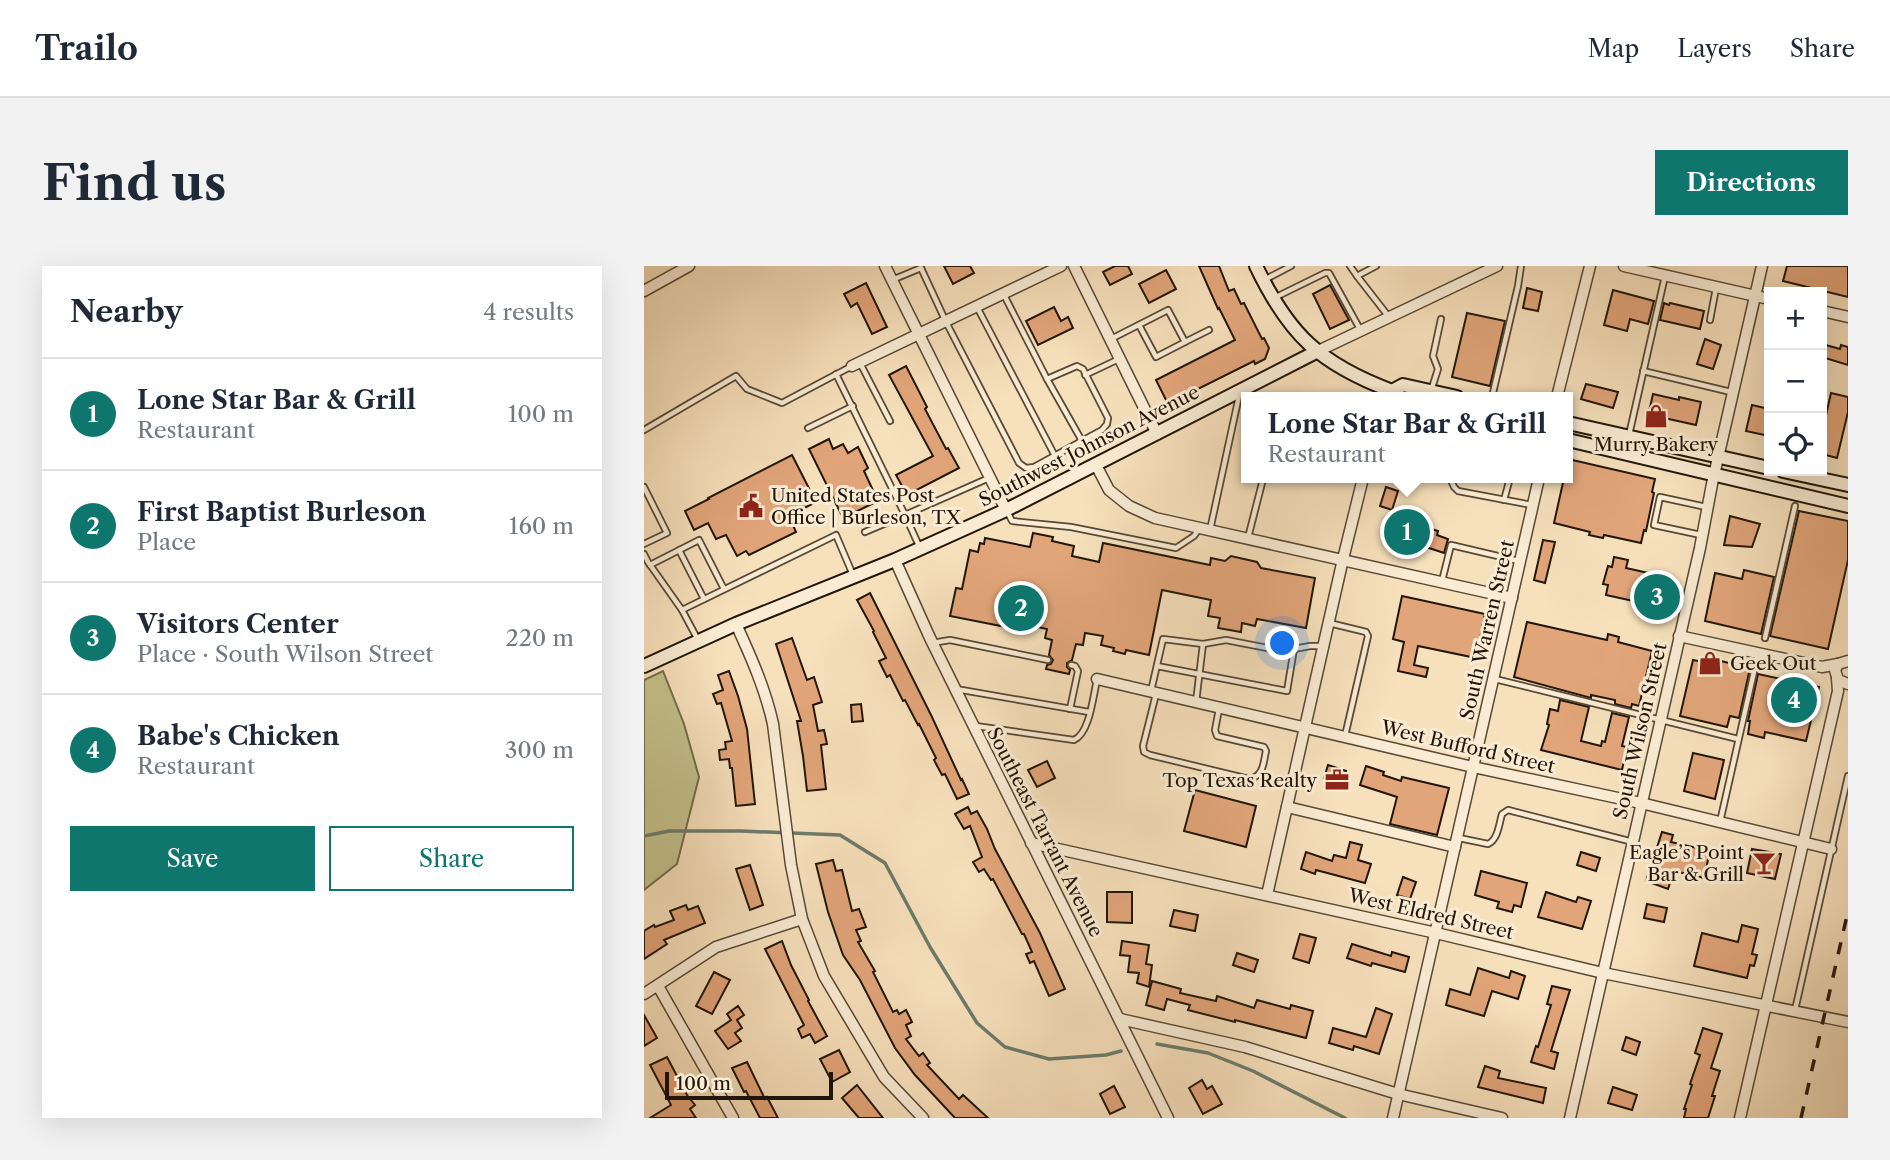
<!DOCTYPE html>
<meta charset="utf-8">
<style>
body{margin:0;font-family:"Libre Caslon Text",serif;background:#f2f2f3;color:#1f2937}
.controls{position:absolute;right:21px;top:21px;display:grid;overflow:hidden;border-radius:0px;box-shadow:0 7px 28px #0002}
.controls button{width:63px;height:63px;display:grid;place-items:center;padding:0;border:0;border-bottom:2px solid #e0e1e3;background:#fff;color:#1f2937;font:35px sans-serif}
.scale{position:absolute;left:21px;bottom:18px;width:168px;box-sizing:border-box;padding-left:7px;border:4px solid #211609;border-top:0;font-size:19px;line-height:24px;white-space:nowrap;color:#211609;-webkit-text-stroke:5px #faecd4;paint-order:stroke}
.you{position:absolute;left:639px;top:378px;width:24px;height:24px;margin:-18px;border:5px solid #fff;border-radius:50%;background:#1a73e8;box-shadow:0 0 0 10px #1a73e833}
.badge{display:grid;place-items:center;width:46px;height:46px;border-radius:50%;background:#0f766e;color:#fff;font-size:23px;font-weight:700}
.pin{position:absolute;translate:-50% -50%;border:4px solid #fff;box-shadow:0 2px 7px #0006}
.popup{position:absolute;left:597px;top:126px;width:332px;height:91px;box-sizing:border-box;display:grid;place-content:center;border-radius:0px;background:#fff;filter:drop-shadow(0 2px 5px #0005);font-size:23px;white-space:nowrap;color:#747a83}
.popup b{font-size:26px;color:#1f2937}
.popup::after{content:'';position:absolute;left:50%;top:100%;margin-left:-14px;border:14px solid transparent;border-top-color:#fff}
.list{margin:0;padding:0;list-style:none}
h2{display:flex;justify-content:space-between;align-items:center;height:91px;margin:0;padding:0 28px;font-size:30px}
h2 small{font-size:23px;font-weight:400;color:#747a83}
.list li{display:grid;grid-template-columns:46px 1fr auto;gap:21px;align-items:center;box-sizing:border-box;height:112px;padding:0 28px;border-top:2px solid #e0e1e3}
.list b{display:block;font-size:26px;white-space:nowrap}
.list p{margin:0;font-size:23px;white-space:nowrap;color:#747a83}
.list em{font-size:23px;font-style:normal;color:#747a83}
.actions{display:flex;gap:14px;padding:21px 28px}
.actions a{flex:1;padding:16px 0;border:2px solid #0f766e;border-radius:0px;text-align:center;font-size:24px;color:#0f766e}
.actions .main{background:#0f766e;color:#fff}
.icon{flex:none;width:38px;height:38px;fill:none;stroke:currentColor;stroke-width:2;stroke-linecap:round;stroke-linejoin:round}
.map{position:relative;flex:none;width:1204px;height:852px;overflow:hidden;border-radius:0px}
header{display:flex;align-items:center;gap:42px;box-sizing:border-box;height:98px;padding:0 35px;background:#fff;border-bottom:2px solid #e0e1e3}
header strong{font-size:33px}
nav{display:flex;gap:38px;margin-inline-start:auto;font-size:24px}
.intro{display:flex;align-items:center;justify-content:space-between;box-sizing:border-box;height:168px;padding:0 42px}
h1{margin:0;font-size:49px}
.button{padding:18px 32px;border-radius:0px;background:#0f766e;color:#fff;font-size:24px;font-weight:700}
main{display:flex;gap:42px;padding:0 42px}
aside{flex:1;background:#fff;border-radius:0px;box-shadow:0 7px 28px #0002}
.map>svg:first-child{display:block}
</style>
<header>
<strong>Trailo</strong>
<nav><a>Map</a><a>Layers</a><a>Share</a></nav>
</header>
<div class="intro"><h1>Find us</h1><a class="button">Directions</a></div>
<main>
<aside>
<h2>Nearby<small>4 results</small></h2>
<ul class="list">
<li><span class="badge">1</span><div><b>Lone Star Bar &amp; Grill</b><p>Restaurant</p></div><em>100 m</em></li>
<li><span class="badge">2</span><div><b>First Baptist Burleson</b><p>Place</p></div><em>160 m</em></li>
<li><span class="badge">3</span><div><b>Visitors Center</b><p>Place · South Wilson Street</p></div><em>220 m</em></li>
<li><span class="badge">4</span><div><b>Babe's Chicken</b><p>Restaurant</p></div><em>300 m</em></li>
</ul>
<div class="actions"><a class="main">Save</a><a>Share</a></div>
</aside>
<div class="map">
<svg width="1204" height="852" viewBox="0 0 1204 852">
<rect width="100%" height="100%" fill="#f7e1bd"/>
<filter id="stains"><feTurbulence type="fractalNoise" baseFrequency=".00286" numOctaves="4"/><feColorMatrix values="0 0 0 0 .2 0 0 0 0 .09 0 0 0 0 .02 0 0 0 .5 -.17"/></filter>
<radialGradient id="worn" r=".72"><stop offset=".6" stop-color="#630" stop-opacity="0"/><stop offset="1" stop-color="#630" stop-opacity=".3"/></radialGradient>
<path fill="#c4c18c" stroke="#726c4a" stroke-width="2" d="M19 405 40 458 55 511 33 598 0 624V414Z"/>
<g fill="none" stroke-linecap="round" stroke-linejoin="round">
<g stroke="#6c7b6a" stroke-width="3.5">
<path d="M0 570 25 565H97L196 569 241 597 286 681 333 757 361 781 405 793 462 789 477 785"/>
<path d="M513 778 564 787 609 805 701 852"/>
</g>
</g>
<g fill="#e2a57a" stroke="#211609" stroke-width="2">
<path d="M300 0H326L330 7 309 18Z"/>
<path d="M471 0H484L488 8 466 19 459 6Z"/>
<path d="M555 0H575L585 25 590 23 597 38 600 37 618 73 620 72 625 82 621 93 611 98 610 95 524 138 512 114 591 74 575 42 574 43Z"/>
<path d="M1143 0H1204V31L1139 15Z"/>
<path d="M522 4 532 23 505 37 495 18Z"/>
<path d="M222 17 243 61 228 68 213 37 207 41 200 28Z"/>
<path d="M686 19 705 54 686 63 669 28Z"/>
<path d="M883 22 898 26 894 45 879 42Z"/>
<path d="M969 24 1010 35 1004 58 986 53 983 65 960 59Z"/>
<path d="M1020 37 1025 39 1026 37 1060 45 1056 63 1016 54Z"/>
<path d="M410 41 417 55 424 51 429 62 394 79 382 55Z"/>
<path d="M823 47 861 55 846 120 808 111Z"/>
<path d="M1061 73 1077 79 1069 103 1053 98Z"/>
<path d="M1178 78 1196 83 1197 79 1204 81V99L1178 91Z"/>
<path d="M262 100 283 141 281 143 302 183 304 182 315 202 263 229 252 209 289 190 245 109Z"/>
<path d="M942 118 974 126 969 142 937 133Z"/>
<path d="M1187 127 1204 131V146L1193 192 1178 188V167Z"/>
<path d="M1009 128 1035 134V131L1057 136 1052 159 1020 152 1018 158 1003 155Z"/>
<path d="M1108 139 1125 143V170L1102 165Z"/>
<path d="M185 173 189 183 199 178 204 187 214 181 224 202 220 205 234 235 199 252 165 183Z"/>
<path d="M148 189 172 236 145 250 152 266 105 289 102 285 93 290 82 269 72 273 64 257 50 264 41 245 65 233 64 232Z"/>
<path d="M924 193 1011 213 1008 226 1010 227 1002 265 1000 264 997 277 960 269 959 272 945 269 946 266 910 257 920 212H924Z"/>
<path d="M742 221 754 225 748 244 736 240Z"/>
<path d="M1155 245 1204 255V294L1184 383 1126 370Z"/>
<path d="M1086 250 1116 258 1108 281 1080 279Z"/>
<path d="M750 252 794 265 793 269 804 273 800 287 782 281 783 278 754 270 751 279 743 277Z"/>
<path d="M389 267 409 271 408 275 430 280 428 290 455 296 459 277 566 299 567 292 581 295 587 290 613 296 617 302 671 312 662 362 613 353 611 360 598 357 597 366 574 362 576 352 564 350 567 334 518 324 505 389 482 384 481 388 469 385 470 382 457 379 459 370 441 367 439 379 432 378 428 394 423 397V401L426 404 425 408 402 403 403 399 407 398 409 394 405 389 408 374 401 372 403 363 368 356 367 362 306 350 312 322 318 323 326 284 334 286 336 277 340 278 341 272 386 281Z"/>
<path d="M899 274 911 276 901 317 890 314Z"/>
<path d="M970 291 984 294 982 302 1009 308 1007 316 1024 320 1019 342 1014 345 1003 342V338L962 329 964 319 959 318 964 300 968 301Z"/>
<path d="M1100 304 1130 311 1117 368 1061 355 1071 307 1098 313Z"/>
<path d="M226 327 288 451 317 514 318 513 325 528 313 533 301 508 298 509 290 494 292 492 275 458 274 459 261 434 259 435 246 409 243 411 235 395 242 392 229 366 230 365 213 334Z"/>
<path d="M758 330 841 348 832 392 774 380 770 399 784 402 782 411 754 405 760 376 749 373Z"/>
<path d="M883 356 963 374 964 368 975 371 974 376 1008 385 995 440 988 438 987 442 971 438V434L947 429V432L870 411Z"/>
<path d="M148 372 163 414 170 411 178 436 169 439 174 465 180 464 183 478 177 479 182 523 163 525 159 490 153 455H157L132 378Z"/>
<path d="M1060 391 1106 402 1095 452 1086 450 1083 461 1036 450 1049 394 1059 396Z"/>
<path d="M85 405 94 430 103 463 111 538 92 540 88 502H86L85 493 76 494 75 484 82 483 81 476 88 475 77 437 73 438 69 428 79 424 74 409Z"/>
<path d="M1114 408 1175 421 1162 475 1121 466 1120 472 1104 468 1106 455H1104Z"/>
<path d="M916 434 945 441 937 475 957 480 958 475 961 476 968 447 985 451 978 480 983 481 978 504 897 484 905 459 903 458 906 443 914 445Z"/>
<path d="M217 438 219 455 208 456 207 439Z"/>
<path d="M1049 487 1080 494 1071 533 1040 525Z"/>
<path d="M403 495 411 512 393 521 384 504Z"/>
<path d="M684 499 702 505 698 518 680 512Z"/>
<path d="M722 500 740 506 739 509 757 515 758 511 805 522 793 569 746 558 753 531 716 519Z"/>
<path d="M551 524 612 540 602 581 540 565Z"/>
<path d="M324 541 327 548 333 545 343 563 351 583 396 667 421 723 405 730 390 695 386 697 382 688 388 686 380 668H378L349 613 347 614 340 603 335 606 329 596 338 591 326 560 320 563 311 548Z"/>
<path d="M1018 566 1029 569 1027 576 1066 585 1060 612 1030 605 1024 623 1002 615Z"/>
<path d="M706 576 718 579 714 594 727 598 721 617 672 604 671 608 657 603 662 586 688 595 690 589 702 592Z"/>
<path d="M1108 583 1137 588 1131 613 1103 607Z"/>
<path d="M937 586 956 592 952 605 933 599Z"/>
<path d="M189 594 192 605 198 604 208 645 215 643 222 661 212 664 217 675 214 676 231 705 229 706 249 746 253 744 255 748 262 744 268 756 262 759 267 770 262 773 275 790 279 787 286 797 283 799 315 833 319 829 344 852H311L271 809 251 782 216 714 199 689 184 646 172 598Z"/>
<path d="M106 599 119 639 106 644 92 603Z"/>
<path d="M837 605 883 617 877 641 870 639 868 646 853 642 855 636 831 629Z"/>
<path d="M759 611 772 616 766 633 753 629Z"/>
<path d="M463 626H488V657L463 656Z"/>
<path d="M902 626 932 636 934 631 947 635 938 663 894 651Z"/>
<path d="M1003 638 1023 642 1020 656 1000 652Z"/>
<path d="M42 639 44 644 54 640 61 657 20 674 23 678 0 693V665L10 659 11 661 30 654 26 645Z"/>
<path d="M530 644 554 649 551 665 526 660Z"/>
<path d="M1098 659 1114 663 1108 688 1113 689 1110 700 1106 699 1103 712 1050 700 1058 667 1094 676Z"/>
<path d="M656 668 672 672 665 697 649 692Z"/>
<path d="M138 675 147 699 165 734 164 735 183 770 171 777 166 768 158 772 154 763 160 759 121 683Z"/>
<path d="M478 675 505 679 502 698 508 699 505 721 493 717 495 707 484 706 486 690 476 689Z"/>
<path d="M708 678 747 690 748 686 765 691 761 706 728 697 727 700 703 692Z"/>
<path d="M593 687 614 694 610 706 589 699Z"/>
<path d="M834 702 865 712 867 705 881 710 874 733 848 725 840 750 802 739 806 723 826 729Z"/>
<path d="M70 706 86 714 68 748 52 740Z"/>
<path d="M508 715 537 723 536 727 572 735 573 730 610 742 613 734 646 743 647 739 669 745 662 772 591 754V756L544 744 546 739 523 733 520 744 502 739Z"/>
<path d="M908 720 926 724 907 785 914 787 910 803 887 796 892 780 894 781 907 739 903 738Z"/>
<path d="M94 740 100 749 93 754 98 762 91 767 97 775 84 783 71 765 87 754 83 748Z"/>
<path d="M732 742 748 748 735 788 710 780 709 784 685 777 689 762 722 771Z"/>
<path d="M0 749 13 772 0 780Z"/>
<path d="M1059 762 1078 768 1067 802 1076 805 1068 830H1071L1064 852H1040L1042 843H1040L1048 819 1046 818 1056 789 1051 787Z"/>
<path d="M982 771 996 776 992 789 978 784Z"/>
<path d="M195 784 206 806 188 816 176 793Z"/>
<path d="M23 791 43 829 51 839 46 843 52 852H6L27 839 6 799Z"/>
<path d="M103 796 121 833 123 831 134 852H116L102 825 100 826 88 802Z"/>
<path d="M841 800 856 805 854 812 902 822 899 837 834 821Z"/>
<path d="M558 814 563 823 568 820 578 838 559 848 545 822Z"/>
<path d="M213 819 239 852H215L198 832Z"/>
<path d="M470 820 481 841 466 848 456 828Z"/>
<path d="M969 821 993 829 988 844 964 837Z"/>
</g>
<g fill="none" stroke-linecap="round" stroke-linejoin="round">
<g stroke="#564936" stroke-width="8">
<g id="lane">
<path d="M706 0 713 10"/>
<path d="M732 0 713 10 745 51"/>
<path d="M248 14 277 2 302 56 375 197 382 202 390 201 458 164 463 158 464 152 439 103 433 100 403 113 360 29"/>
<path d="M620 14 647 0"/>
<path d="M630 32 681 7H685L717 65"/>
<path d="M333 41 411 190"/>
<path d="M1066 54 1072 22"/>
<path d="M467 73 524 44 541 76 512 91 495 59"/>
<path d="M541 76 565 64"/>
<path d="M216 97 246 155"/>
<path d="M999 105 1087 126"/>
<path d="M192 108 261 249 221 266"/>
<path d="M441 109 475 93"/>
<path d="M403 113 438 175"/>
<path d="M787 125 794 103 789 90 797 53"/>
<path d="M848 131 874 20 877 0"/>
<path d="M164 162 209 140"/>
<path d="M0 164 92 110 103 123 138 137 208 100"/>
<path d="M985 169 1021 10"/>
<path d="M806 212 810 221 814 225 888 239"/>
<path d="M0 221 23 267 0 278"/>
<path d="M860 234 866 212"/>
<path d="M363 245 368 255 427 261 532 282 550 270 555 263"/>
<path d="M566 264 595 130"/>
<path d="M1057 269 1010 259 1016 231 1062 241"/>
<path d="M604 272 619 213"/>
<path d="M276 282 261 249 345 212"/>
<path d="M35 284 60 333"/>
<path d="M0 288 4 296 38 344 54 374"/>
<path d="M6 299 55 274 80 323"/>
<path d="M798 315 807 279 875 295"/>
<path d="M38 344 192 269 209 309"/>
<path d="M685 357 718 365 722 366 724 370 701 470"/>
<path d="M1121 372 1151 240"/>
<path d="M288 377 306 374 404 394"/>
<path d="M513 400 643 425 650 383"/>
<path d="M851 413 1094 473"/>
<path d="M312 423 445 446"/>
<path d="M507 425 519 373 559 378 582 374 639 385 666 380H678"/>
<path d="M512 428 499 480 500 486 506 489 605 513C620 510 619 498 622 485L620 481 573 470 571 464 575 443"/>
<path d="M552 436 559 378"/>
<path d="M426 443 434 405 431 400 427 399"/>
<path d="M332 460 430 474C446 467 449 430 453 414"/>
<path d="M1076 556 1114 388"/>
<path d="M815 572 844 578C854 574 855 558 858 548L864 544 989 576"/>
<path d="M1151 744 1204 510"/>
</g>
</g>
<g stroke="#564936" stroke-width="13">
<g id="street">
<path d="M241 0 362 244"/>
<path d="M430 0 513 168"/>
<path d="M980 0 1125 33"/>
<path d="M0 25 45 0"/>
<path d="M1178 45 1204 51"/>
<path d="M672 86 853 0"/>
<path d="M208 100 417 0"/>
<path d="M913 131 946 0"/>
<path d="M452 199 465 224 485 240 511 252 868 332"/>
<path d="M251 294 286 372 524 852"/>
<path d="M92 358C107 391 121 422 129 458L147 599 158 653 180 710 240 811 279 852"/>
<path d="M1035 370 1178 401 1194 398"/>
<path d="M1204 395 1194 398 1191 404 1194 414 1204 418"/>
<path d="M453 413 829 501 997 537 1187 583"/>
<path d="M643 541 811 581"/>
<path d="M387 577 792 667 959 707 1204 756"/>
<path d="M623 629 699 293 719 212"/>
<path d="M14 720 89 852"/>
<path d="M0 728 72 681 158 653"/>
<path d="M476 753 601 781 754 828 858 852"/>
<path d="M749 852 895 212"/>
<path d="M926 852 1056 282 1068 218 1118 0"/>
<path d="M1096 852 1194 425 1193 412"/>
</g>
</g>
<g stroke="#211609" stroke-width="16">
<g id="secondary">
<path d="M612 0C645 69 676 98 748 125L750 131"/>
<path d="M748 125 759 119 813 131"/>
<path d="M924 157 1125 202"/>
<path d="M924 174 1204 240"/>
<path d="M1139 205 1204 219"/>
<path d="M0 400 92 358 251 294 362 244 672 86"/>
</g>
</g>
<use href="#lane" stroke="#faecd4" stroke-width="4.5"/>
<use href="#street" stroke="#faecd4" stroke-width="10"/>
<use href="#secondary" stroke="#faecd4" stroke-width="12"/>
<path stroke="#211609" stroke-width="3.5" stroke-dasharray="12 12" stroke-linecap="butt" d="M1157 852 1204 645"/>
</g>
<defs>
<g id="shop-bare" transform="scale(1.89)"><path d="M-5-2.5h2.3a2.7 3.5 0 0 1 5.4 0H5L5.5 6h-11ZM-1.5-2.5h3a1.5 2.3 0 0 0-3 0Z" fill="#8f2418" stroke="#faecd4" stroke-width="2.5" paint-order="stroke"/></g>
<g id="civic-bare" transform="scale(1.89)"><path d="M-.6-6.5H3V-4.5H.6V-3L4-1V1h2V6H-6V1h2V-1L-.6-3ZM-1.2 2.5V6h2.4V2.5Z" fill="#8f2418" stroke="#faecd4" stroke-width="2.5" paint-order="stroke"/></g>
<g id="office-bare" transform="scale(1.89)"><path d="M-6-3h4V-5.5h4V-3h4V5H-6ZM-1-4.5V-3h2v-1.5ZM-6 0V1H6V0Z" fill="#8f2418" stroke="#faecd4" stroke-width="2.5" paint-order="stroke"/></g>
<g id="bar-bare" transform="scale(1.89)"><path d="M-6-5H6L.8 .8V4.5H3.5V6h-7V4.5H-.8V.8Z" fill="#8f2418" stroke="#faecd4" stroke-width="2.5" paint-order="stroke"/></g>
</defs>
<g fill-rule="evenodd">
<use href="#shop-bare" x="1012" y="150"/>
<use href="#civic-bare" x="107" y="240"/>
<use href="#shop-bare" x="1066" y="397"/>
<use href="#office-bare" x="693" y="514"/>
<use href="#bar-bare" x="1120" y="597"/>
</g>
<g text-anchor="middle" dominant-baseline="central" stroke-width="6" stroke-linejoin="round" paint-order="stroke">
<g font-size="19" fill="#211609" stroke="#faecd4" text-anchor="start">
<text x="1012" y="178" text-anchor="middle">Murry Bakery</text>
<text x="127" y="229">United States Post<tspan x="127" dy="22">Office | Burleson, TX</tspan></text>
<text x="1086" y="397">Geek Out</text>
<text x="673" y="514" text-anchor="end">Top Texas Realty</text>
<text x="1100" y="586" text-anchor="end">Eagle’s Point<tspan x="1100" dy="22">Bar &amp; Grill</tspan></text>
</g>
<g font-size="19" fill="#211609" stroke="#faecd4">
<text transform="translate(445 180) rotate(-27)">Southwest Johnson Avenue</text>
<text transform="translate(843 364) rotate(-77)">South Warren Street</text>
<text transform="translate(996 465) rotate(-77)">South Wilson Street</text>
<text transform="translate(824 481) rotate(13)">West Bufford Street</text>
<text transform="translate(401 566) rotate(63)">Southeast Tarrant Avenue</text>
<text transform="translate(787 648) rotate(13)">West Eldred Street</text>
</g>
</g>
<rect width="100%" height="100%" filter="url(#stains)"/>
<rect width="100%" height="100%" fill="url(#worn)"/>
</svg>
<div class="controls">
<button>+</button>
<button>−</button>
<button><svg class="icon" aria-label="locate" viewBox="0 0 24 24"><circle cx="12" cy="12" r="6"/><path d="M12 2v4M12 18v4M2 12h4M18 12h4"/></svg></button>
</div>
<div class="scale">100 m</div>
<div class="you"></div>
<div class="pin badge" style="left:763px;top:266px">1</div>
<div class="popup"><b>Lone Star Bar &amp; Grill</b>Restaurant</div>
<div class="pin badge" style="left:377px;top:342px">2</div>
<div class="pin badge" style="left:1013px;top:331px">3</div>
<div class="pin badge" style="left:1150px;top:434px">4</div>
</div>
</main>
